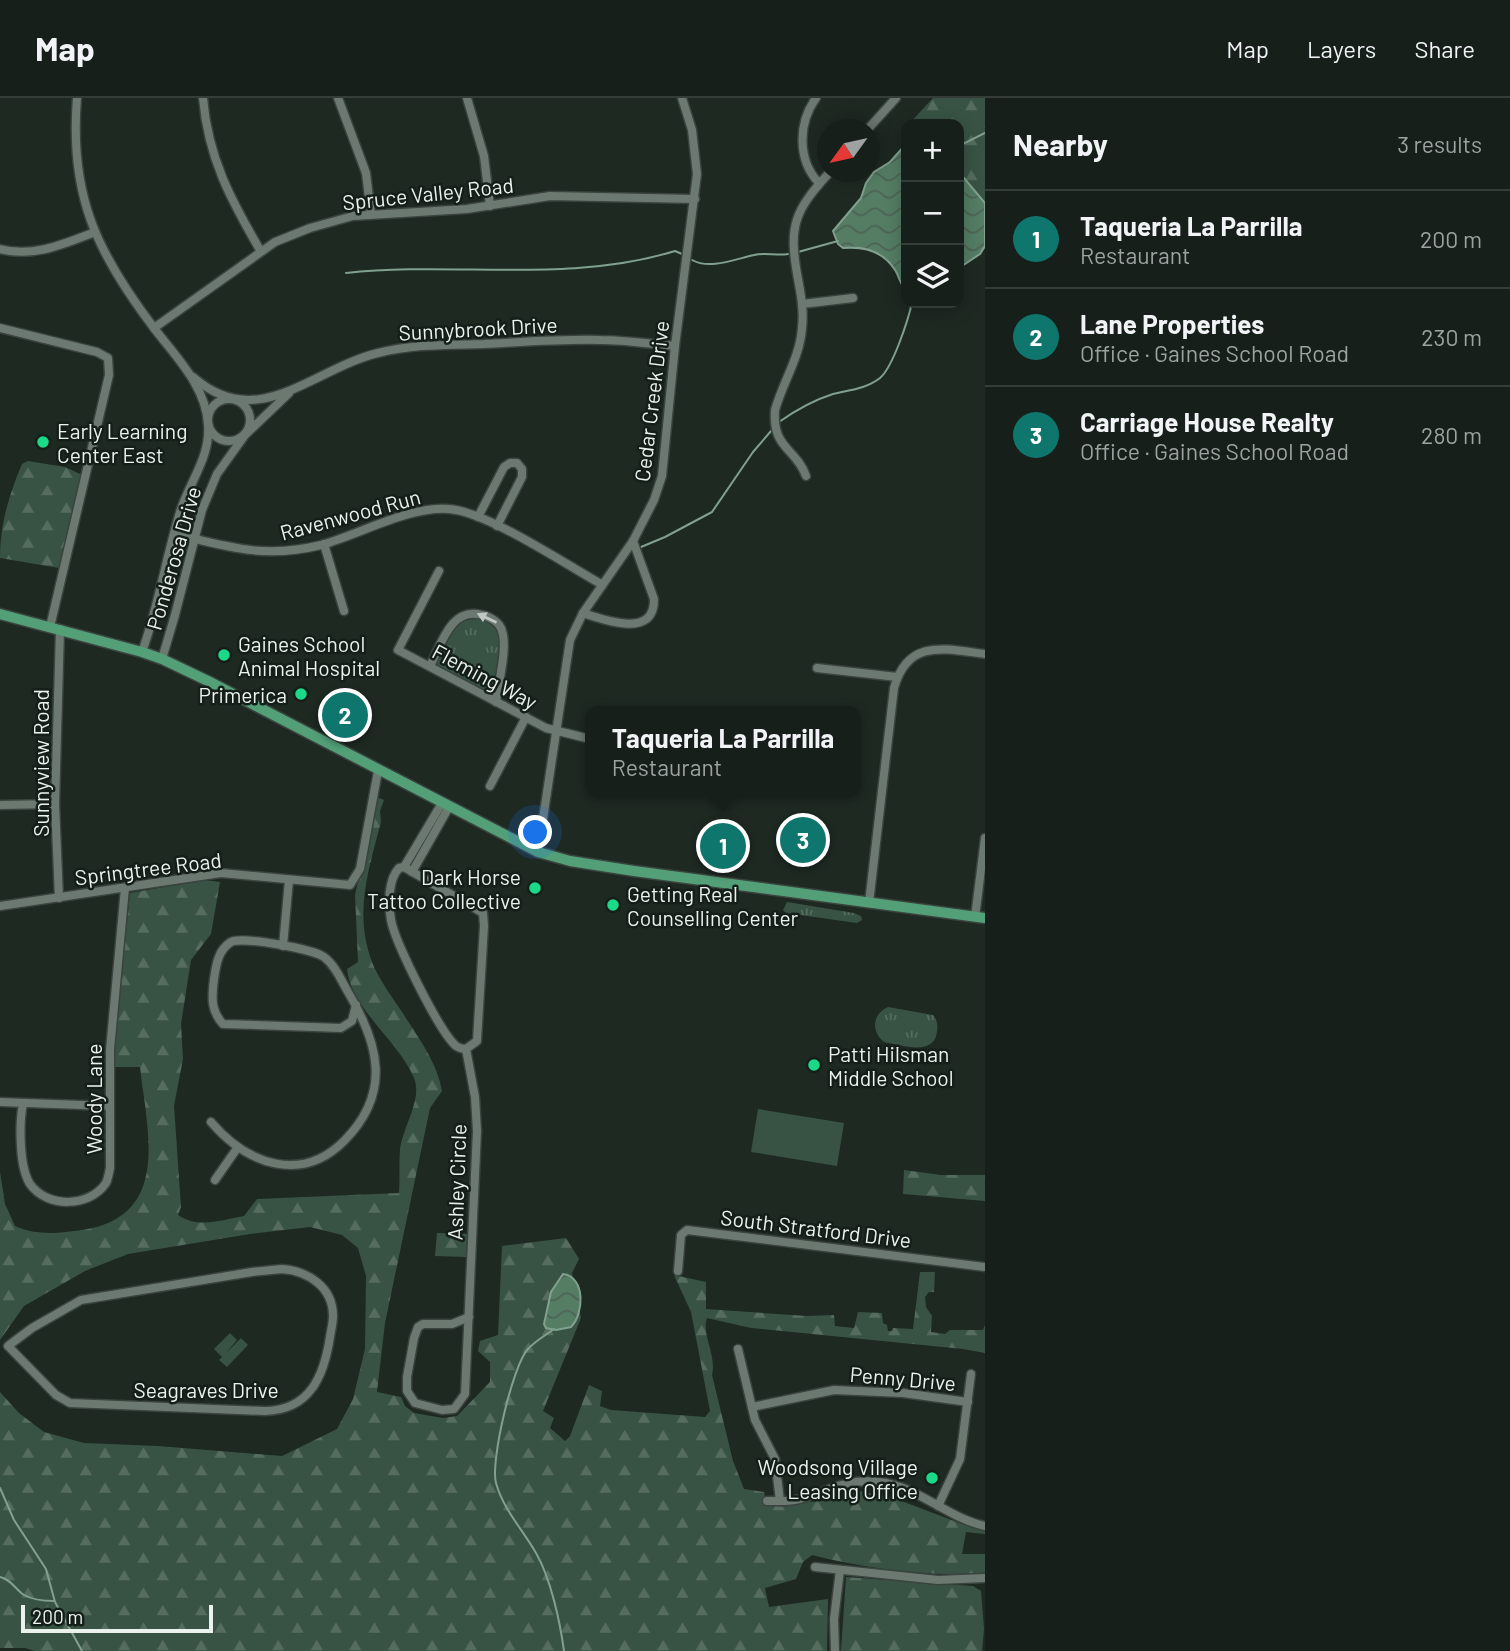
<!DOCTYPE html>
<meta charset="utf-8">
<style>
body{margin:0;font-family:Barlow,sans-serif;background:#1f2723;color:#f1f3f6}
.controls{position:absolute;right:21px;top:21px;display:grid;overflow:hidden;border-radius:14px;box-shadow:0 4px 18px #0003}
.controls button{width:63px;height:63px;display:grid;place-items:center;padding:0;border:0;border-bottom:2px solid #353d39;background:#161f1a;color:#f1f3f6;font:35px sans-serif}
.compass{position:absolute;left:817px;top:21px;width:63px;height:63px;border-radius:50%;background:#161f1a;box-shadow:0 4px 18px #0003;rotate:237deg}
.scale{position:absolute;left:21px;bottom:18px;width:192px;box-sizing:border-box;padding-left:7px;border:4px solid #ebf2ee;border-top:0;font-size:19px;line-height:24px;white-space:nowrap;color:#ebf2ee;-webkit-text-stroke:5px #151f19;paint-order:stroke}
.you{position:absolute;left:536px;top:735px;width:24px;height:24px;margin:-18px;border:5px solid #fff;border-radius:50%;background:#1a73e8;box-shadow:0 0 0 10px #1a73e833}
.badge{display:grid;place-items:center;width:46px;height:46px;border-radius:50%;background:#0f766e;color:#fff;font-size:23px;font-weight:700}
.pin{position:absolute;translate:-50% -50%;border:4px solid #fff;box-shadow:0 2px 7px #0006}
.popup{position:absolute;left:585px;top:608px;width:276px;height:91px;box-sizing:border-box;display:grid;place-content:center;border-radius:14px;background:#161f1a;filter:drop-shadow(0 2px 5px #0005);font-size:23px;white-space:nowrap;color:#9ea2a2}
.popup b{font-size:26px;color:#f1f3f6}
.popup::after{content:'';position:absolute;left:50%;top:100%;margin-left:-14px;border:14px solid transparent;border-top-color:#161f1a}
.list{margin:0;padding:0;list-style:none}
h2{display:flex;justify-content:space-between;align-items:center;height:91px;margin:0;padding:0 28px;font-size:30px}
h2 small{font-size:23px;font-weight:400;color:#9ea2a2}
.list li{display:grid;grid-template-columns:46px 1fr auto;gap:21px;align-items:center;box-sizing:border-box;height:98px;padding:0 28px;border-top:2px solid #353d39}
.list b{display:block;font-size:26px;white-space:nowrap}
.list p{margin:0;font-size:23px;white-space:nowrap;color:#9ea2a2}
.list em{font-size:23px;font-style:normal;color:#9ea2a2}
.icon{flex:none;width:38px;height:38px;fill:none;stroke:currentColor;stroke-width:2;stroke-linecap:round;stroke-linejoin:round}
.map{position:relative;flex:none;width:985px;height:1553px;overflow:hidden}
header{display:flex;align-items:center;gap:42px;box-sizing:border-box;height:98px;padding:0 35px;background:#161f1a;border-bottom:2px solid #353d39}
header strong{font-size:33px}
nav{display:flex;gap:38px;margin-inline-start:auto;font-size:24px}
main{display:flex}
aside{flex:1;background:#161f1a}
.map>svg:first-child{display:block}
</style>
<header>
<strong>Map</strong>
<nav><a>Map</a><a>Layers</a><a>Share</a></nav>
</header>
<main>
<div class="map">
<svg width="985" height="1553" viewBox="0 0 985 1553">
<defs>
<pattern id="grass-tufts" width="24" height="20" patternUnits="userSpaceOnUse" patternTransform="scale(1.75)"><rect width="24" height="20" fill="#385343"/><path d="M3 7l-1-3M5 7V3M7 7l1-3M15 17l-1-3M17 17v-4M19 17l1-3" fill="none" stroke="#556c5e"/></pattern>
<pattern id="forest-firs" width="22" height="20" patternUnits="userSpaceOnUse" patternTransform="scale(1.75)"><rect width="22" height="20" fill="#385343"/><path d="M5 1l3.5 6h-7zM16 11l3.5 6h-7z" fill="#556c5e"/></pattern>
<pattern id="water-waves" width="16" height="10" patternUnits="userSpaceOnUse" patternTransform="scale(1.75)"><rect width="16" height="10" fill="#547d64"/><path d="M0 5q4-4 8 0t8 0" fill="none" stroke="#4d6356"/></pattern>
</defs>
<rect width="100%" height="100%" fill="#1e2922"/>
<g fill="url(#grass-tufts)">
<path d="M465 519 486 520 499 532 501 541 496 594 492 597 435 567 453 529Z"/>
<path d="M787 804 854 815 861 818 862 822 857 825 786 815 783 812Z"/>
<path d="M888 909 933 917C937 922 938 926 937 933 935 959 901 947 884 944 871 934 872 916 888 909Z"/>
</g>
<g fill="url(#forest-firs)">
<path d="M933 0H985V105L959 74V26H909Z"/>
<path d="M28 363 65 369 80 376 81 380 59 470 0 460C0 426 9 397 22 366Z"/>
<path d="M377 699 384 702 380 713 381 724C368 774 352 820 375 871 383 887 394 902 404 917 419 941 437 964 442 993L430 1010 385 1225 377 1294 401 1299 405 1308 414 1315 443 1320 457 1318 490 1284V1264L478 1253 480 1243 498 1237 502 1148 566 1140 579 1161 572 1175 581 1220 543 1313 554 1320 550 1330 565 1343 570 1338 589 1287 602 1293 600 1308 611 1312 705 1319 710 1313 691 1214 674 1177 706 1184V1211L807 1218 834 1217 835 1228 854 1230 858 1214 882 1215 883 1225 887 1227 888 1233H892L893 1230 913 1231 920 1174H935L934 1194H929L925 1199 926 1209 932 1218 931 1234 945 1236 950 1232H983L985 1227V1255L963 1251 751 1230 707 1220C701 1236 717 1257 712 1277L733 1363 744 1391 764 1394 767 1408 820 1403 854 1392 891 1399 962 1426 985 1431V1436L966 1434 962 1456H985V1475C927 1479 867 1471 812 1457L803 1464 796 1481 765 1490 769 1509 828 1501 827 1553H35L25 1550H0V1294L19 1315 44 1334 84 1345 158 1348 282 1358 337 1331 353 1301 365 1251 366 1178 358 1150 342 1137 310 1129 250 1136 128 1156 85 1173 24 1208 0 1242V1074L5 1106 15 1128C37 1138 59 1135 83 1132 172 1118 147 1033 140 969H115V936L130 795 204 782 220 784 211 836 191 862 181 926 183 961 174 1008 181 1109 178 1117C198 1131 222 1122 244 1118L257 1101 399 1095C400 1081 399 1067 400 1052 402 1030 423 1001 414 980 399 943 351 911 347 871L358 864 355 797Z"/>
<path d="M904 1072 941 1077H985V1103L903 1096Z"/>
<path d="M437 1135 468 1136 467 1159 435 1158Z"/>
<path d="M846 1479 973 1488 981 1493 984 1531 982 1553H841Z"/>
</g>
<g fill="#385343">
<path d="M758 1011 844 1025 837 1068 751 1054Z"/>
<path d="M230 1235 237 1242 225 1256 241 1240 248 1247 227 1269 219 1262 222 1259 214 1251Z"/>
</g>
<g fill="url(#water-waves)" stroke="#81a08d" stroke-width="2">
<path d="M906 46V188H903C899 183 899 178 895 172 883 153 865 148 843 150L838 146 833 133 861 100 866 85 874 74 890 64Z"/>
<path d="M959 74 985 105V148L980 156 959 170Z"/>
<path d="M563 1176C586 1179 584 1216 571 1229L556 1232 546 1230 544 1226 551 1194Z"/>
</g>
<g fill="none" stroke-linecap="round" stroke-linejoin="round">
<g stroke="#81a08d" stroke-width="2">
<path d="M959 48 985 35"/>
<path d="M798 154 838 143"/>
<path d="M692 162C710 172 735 161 754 157 764 154 777 158 788 156"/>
<path d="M346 175C455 163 568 186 675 153L682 156"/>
<path d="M779 324C796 312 814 302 833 296 849 292 866 291 880 280 893 269 908 222 912 205"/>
<path d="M641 449 665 439 712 414 753 354 771 333"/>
<path d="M554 1231C546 1237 535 1243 528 1251 513 1266 490 1364 496 1385 503 1411 523 1432 536 1455 551 1481 560 1524 564 1553"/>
<path d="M0 1390 14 1422 46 1471 55 1504 82 1553"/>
<path d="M0 1479C12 1482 15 1491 24 1497 33 1502 45 1503 54 1503"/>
</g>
<g stroke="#3a433e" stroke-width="11">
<g id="minor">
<path d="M77 0C69 97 97 155 154 230 175 258 206 288 208 326 211 357 191 382 181 411 166 458 159 507 142 554"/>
<path d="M203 0C208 60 231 102 260 152"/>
<path d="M338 0 366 75 371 116"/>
<path d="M467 0 484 58 490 108"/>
<path d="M816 0C798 25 797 62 819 85"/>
<path d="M867 32 896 0"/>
<path d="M0 151C33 160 64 146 95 134"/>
<path d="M802 206 853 200"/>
<path d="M0 230 97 254 108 260 109 277 50 529"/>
<path d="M154 230 275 144 310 130 353 118 467 111 550 98 695 101"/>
<path d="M193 279C258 336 312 271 378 255 413 246 448 247 484 246 523 244 562 241 601 242 625 242 650 246 675 248"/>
<circle cx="229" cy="322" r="21"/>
<path d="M806 378C796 350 772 351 775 312 783 284 800 259 802 230 804 213 801 197 798 181 788 128 794 113 830 74"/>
<path d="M478 419 504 369 510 365H517L522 371V379L497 428"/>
<path d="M175 436C229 449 265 461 321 447 361 436 408 408 449 411 488 414 565 466 601 486"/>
<path d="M324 446 344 513"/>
<path d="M439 473 398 552 546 630 590 641"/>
<path d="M583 515C604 522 655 541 654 501L633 443"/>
<path d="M162 561 175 517 202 412 217 376 245 337 289 295"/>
<path d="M430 568C441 547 451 508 482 517 491 519 500 525 502 533 508 549 498 586 496 604"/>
<path d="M817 570 897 579"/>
<path d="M490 688 526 619"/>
<path d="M0 707 55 706"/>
<path d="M538 754 570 542 583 515 633 443 654 402 662 378 675 248 697 76 692 32 682 0"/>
<path d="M404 769 483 815 484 828 477 943 466 951C463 951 459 950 456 948 439 933 395 844 391 822 388 806 388 782 399 770Z"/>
<path d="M404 769 442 705"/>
<path d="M412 774 449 709"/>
<path d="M59 800 55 706 60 531"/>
<path d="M869 805 894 590C908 540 945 551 985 556"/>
<path d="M0 808 221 775 350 787 360 771 378 673"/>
<path d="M975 819 985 740"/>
<path d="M283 848 289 782"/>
<path d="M466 951 475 999 477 1033 465 1296 454 1311 442 1312 415 1305 407 1293V1279L414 1240 418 1229 423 1226H452L469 1219"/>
<path d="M0 1004 109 1008"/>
<path d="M23 1006C19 1025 19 1069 30 1086 47 1110 89 1110 106 1085 108 1081 109 1075 110 1070V952L125 790"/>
<path d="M211 1024C247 1066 301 1086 344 1043 392 995 379 946 348 894 341 882 335 867 324 859 313 851 242 838 231 844 218 852 216 867 214 881 212 898 210 912 223 926L341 930 352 923 356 907"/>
<path d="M215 1082 238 1049"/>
<path d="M282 1171C308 1173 333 1189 333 1218 333 1225 331 1232 330 1239 324 1278 310 1312 265 1313L70 1305 56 1297 8 1248 32 1230 81 1202 252 1174Z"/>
<path d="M678 1173 681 1137 687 1132 985 1169"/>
<path d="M738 1251 755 1322 775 1361 780 1403"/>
<path d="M752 1309 834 1292 903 1295 968 1304"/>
<path d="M767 1403C778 1403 790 1404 800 1401 829 1393 847 1380 879 1384 918 1388 947 1420 985 1428"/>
<path d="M938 1408 960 1361 971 1276"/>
<path d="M815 1469 938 1482 985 1480"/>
<path d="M835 1553 834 1521 840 1472"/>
</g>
</g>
<g stroke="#3a433e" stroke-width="13">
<path id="major" d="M0 516 142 554 162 561 208 583 538 754 570 763 634 773 985 820"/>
</g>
<use href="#minor" stroke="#6c7971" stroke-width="8"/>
<use href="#major" stroke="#529f78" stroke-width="10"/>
</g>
<defs><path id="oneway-solid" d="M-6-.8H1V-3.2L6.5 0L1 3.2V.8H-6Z" transform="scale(1.75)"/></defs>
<use fill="#bfc8c2" href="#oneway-solid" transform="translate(487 520) rotate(-155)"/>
<g fill="#1cd988" stroke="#151f19" stroke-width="2.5">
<circle cx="43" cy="344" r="7"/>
<circle cx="224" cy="557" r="7"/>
<circle cx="301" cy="596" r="7"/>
<circle cx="535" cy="790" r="7"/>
<circle cx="613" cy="807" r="7"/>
<circle cx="814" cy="967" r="7"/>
<circle cx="932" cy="1380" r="7"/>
</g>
<g text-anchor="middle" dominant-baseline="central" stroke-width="5" stroke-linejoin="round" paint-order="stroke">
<g font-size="21" fill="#ebf2ee" stroke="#151f19">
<text transform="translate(428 95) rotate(-6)">Spruce Valley Road</text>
<text transform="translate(478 230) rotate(-3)">Sunnybrook Drive</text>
<text transform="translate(651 303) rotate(-83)">Cedar Creek Drive</text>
<text transform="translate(350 416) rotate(-15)">Ravenwood Run</text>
<text transform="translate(173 460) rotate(-74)">Ponderosa Drive</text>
<text transform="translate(485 578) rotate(28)">Fleming Way</text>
<text transform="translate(40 665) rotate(-90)">Sunnyview Road</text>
<text transform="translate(148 770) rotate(-7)">Springtree Road</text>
<text transform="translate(93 1001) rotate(-90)">Woody Lane</text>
<text transform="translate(456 1084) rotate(-88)">Ashley Circle</text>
<text transform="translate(816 1130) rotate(7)">South Stratford Drive</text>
<text transform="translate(903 1280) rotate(5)">Penny Drive</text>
<text x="206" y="1291">Seagraves Drive</text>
</g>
<g font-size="21" fill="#ebf2ee" stroke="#151f19" text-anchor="start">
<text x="57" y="332">Early Learning<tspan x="57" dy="24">Center East</tspan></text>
<text x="238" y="545">Gaines School<tspan x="238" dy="24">Animal Hospital</tspan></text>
<text x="287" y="596" text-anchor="end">Primerica</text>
<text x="521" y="778" text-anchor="end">Dark Horse<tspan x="521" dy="24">Tattoo Collective</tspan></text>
<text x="627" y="795">Getting Real<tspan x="627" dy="24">Counselling Center</tspan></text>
<text x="828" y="955">Patti Hilsman<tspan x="828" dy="24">Middle School</tspan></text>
<text x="918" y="1368" text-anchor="end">Woodsong Village<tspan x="918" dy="24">Leasing Office</tspan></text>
</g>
</g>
</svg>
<div class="controls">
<button>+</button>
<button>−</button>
<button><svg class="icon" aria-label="layers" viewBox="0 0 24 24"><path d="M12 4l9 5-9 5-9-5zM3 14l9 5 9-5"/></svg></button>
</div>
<svg class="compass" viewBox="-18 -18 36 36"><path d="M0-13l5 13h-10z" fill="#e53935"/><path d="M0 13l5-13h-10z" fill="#9ea2a2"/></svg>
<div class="scale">200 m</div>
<div class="you"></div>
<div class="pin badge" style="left:723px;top:748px">1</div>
<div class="popup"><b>Taqueria La Parrilla</b>Restaurant</div>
<div class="pin badge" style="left:345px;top:617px">2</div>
<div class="pin badge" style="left:803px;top:742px">3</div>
</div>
<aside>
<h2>Nearby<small>3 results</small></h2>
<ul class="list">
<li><span class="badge">1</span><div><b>Taqueria La Parrilla</b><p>Restaurant</p></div><em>200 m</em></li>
<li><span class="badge">2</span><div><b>Lane Properties</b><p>Office · Gaines School Road</p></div><em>230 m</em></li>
<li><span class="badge">3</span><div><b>Carriage House Realty</b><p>Office · Gaines School Road</p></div><em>280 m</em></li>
</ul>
</aside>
</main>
